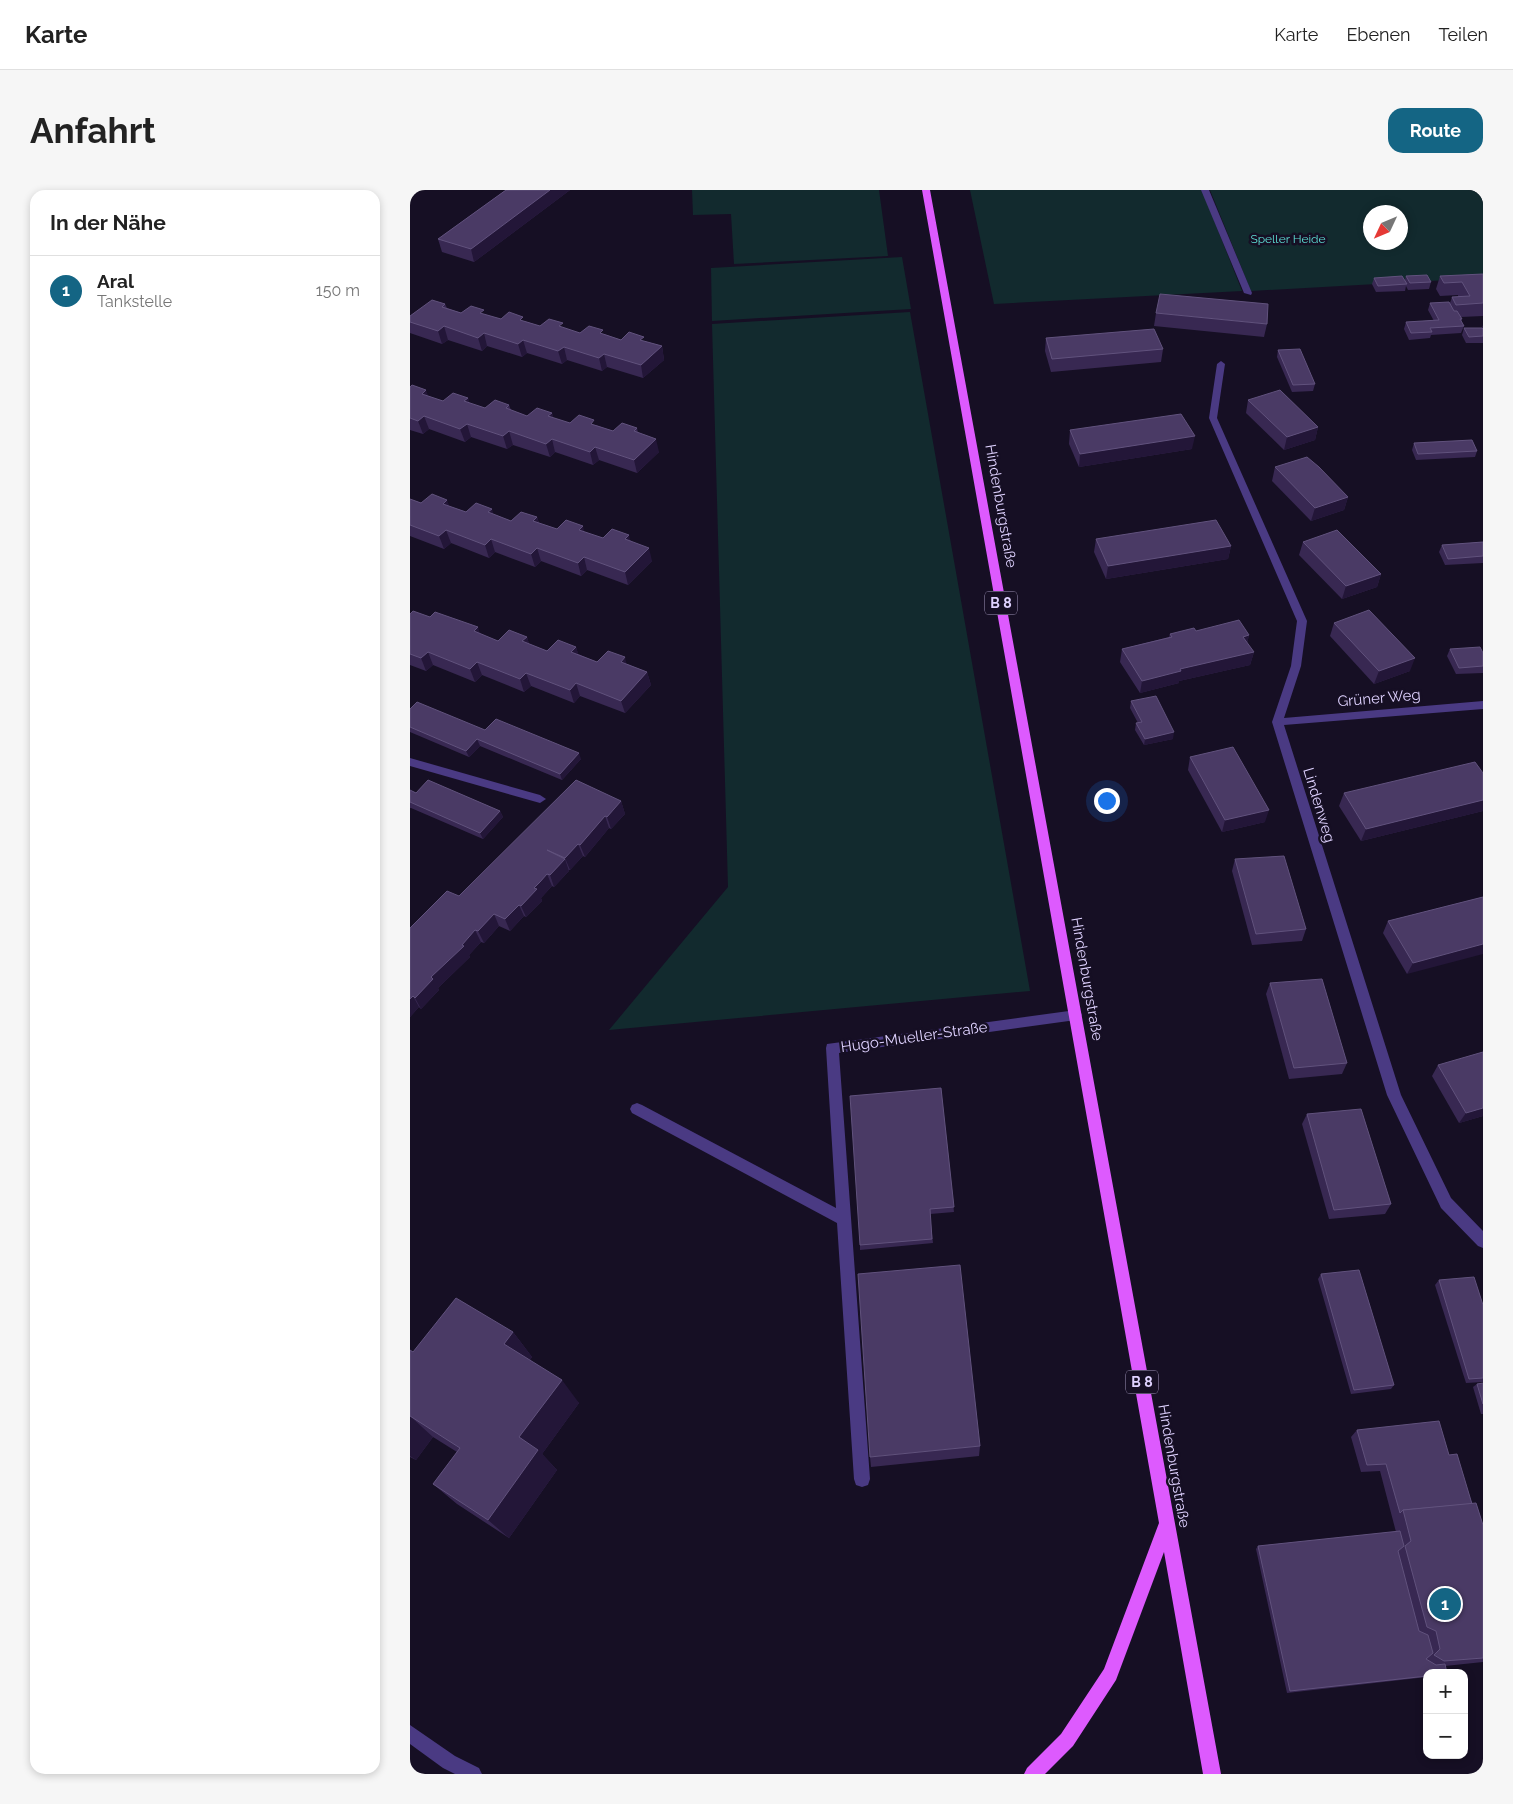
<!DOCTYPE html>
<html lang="de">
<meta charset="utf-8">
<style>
body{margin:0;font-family:Raleway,sans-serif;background:#f6f6f6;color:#222}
.controls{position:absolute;right:15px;bottom:15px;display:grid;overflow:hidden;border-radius:10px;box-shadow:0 2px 8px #0003}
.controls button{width:45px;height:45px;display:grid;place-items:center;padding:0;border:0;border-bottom:1px solid #e0e0e0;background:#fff;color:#222;font:25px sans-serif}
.compass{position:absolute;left:953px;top:15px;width:45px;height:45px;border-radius:50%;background:#fff;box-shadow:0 2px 8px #0003;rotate:226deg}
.you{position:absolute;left:696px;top:610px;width:18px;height:18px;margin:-12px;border:4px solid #fff;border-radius:50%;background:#1a73e8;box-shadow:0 0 0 8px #1a73e833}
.badge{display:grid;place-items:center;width:32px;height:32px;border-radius:50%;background:#146584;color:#fff;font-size:16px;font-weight:700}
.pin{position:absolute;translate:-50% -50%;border:2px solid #fff;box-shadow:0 1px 5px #0006}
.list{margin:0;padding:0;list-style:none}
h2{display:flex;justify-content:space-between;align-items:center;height:65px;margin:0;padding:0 20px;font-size:21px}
h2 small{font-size:16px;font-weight:400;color:#767676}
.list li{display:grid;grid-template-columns:32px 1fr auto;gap:15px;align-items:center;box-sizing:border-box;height:70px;padding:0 20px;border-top:1px solid #e0e0e0}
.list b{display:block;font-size:19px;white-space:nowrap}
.list p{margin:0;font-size:16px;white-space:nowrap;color:#767676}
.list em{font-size:16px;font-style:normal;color:#767676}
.map{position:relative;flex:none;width:1073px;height:1584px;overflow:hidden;border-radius:15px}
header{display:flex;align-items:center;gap:30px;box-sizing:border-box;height:70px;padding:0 25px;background:#fff;border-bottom:1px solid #e0e0e0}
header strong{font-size:24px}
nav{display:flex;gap:28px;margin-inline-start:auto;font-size:18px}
.intro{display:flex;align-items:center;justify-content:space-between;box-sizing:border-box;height:120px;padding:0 30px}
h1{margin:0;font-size:35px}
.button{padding:12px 22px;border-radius:15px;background:#146584;color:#fff;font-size:18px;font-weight:700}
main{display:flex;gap:30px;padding:0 30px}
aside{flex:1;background:#fff;border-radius:15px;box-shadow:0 2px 8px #0003}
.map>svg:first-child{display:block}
</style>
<header>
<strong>Karte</strong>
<nav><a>Karte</a><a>Ebenen</a><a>Teilen</a></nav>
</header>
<div class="intro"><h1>Anfahrt</h1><a class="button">Route</a></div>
<main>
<aside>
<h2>In der Nähe<small></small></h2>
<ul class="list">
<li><span class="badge">1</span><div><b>Aral</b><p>Tankstelle</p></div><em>150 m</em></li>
</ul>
</aside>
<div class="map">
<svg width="1073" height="1584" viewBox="0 0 1073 1584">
<rect width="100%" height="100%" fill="#160f24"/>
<g fill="#122a2e" fill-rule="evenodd">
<path d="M282 0H469L478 66 324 74 321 24 283 25Z"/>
<path d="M560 0H792L832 101 584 114Z"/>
<path d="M800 0H1073V88L841 101ZM961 22H991V52H961Z"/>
<path d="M492 67 501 119 302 131 301 78Z"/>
<path d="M500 122 620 801 199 840 318 697 302 134Z"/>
</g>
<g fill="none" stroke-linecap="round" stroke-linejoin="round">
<g fill="#4a3a83" fill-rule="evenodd">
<path d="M791 0H799L842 103 841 105 834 103Z"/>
<path d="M811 171 815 174 807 228 897 431 891 476 874 528 1073 511V519L874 535 991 905 1041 1008 1073 1041V1058L1068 1056 1031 1018 977 905 862 532 881 476 887 431 799 228 807 174Z"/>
<path d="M0 568 130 605 136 609 130 613 0 576Z"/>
<path d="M666 820 670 821 672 825 670 829 666 830 429 863 460 1289 458 1295 452 1297 446 1295 444 1289 427 1033 222 923 220 919 222 915 227 913 232 915 426 1018 416 858 417 854Z"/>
<path d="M0 1535 45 1566 69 1578 72 1584H45L33 1578 0 1554Z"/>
</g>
<path fill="#dd5afe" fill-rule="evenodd" d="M512 0H520L811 1584H793L754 1362 706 1490 663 1556 635 1584H614L617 1578 651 1544 694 1479 749 1333Z"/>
</g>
<g fill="#382852">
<path d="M96 0H160L64 72 32 62 28 49Z"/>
<path d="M1073 84V126L1051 127 1052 129 1051 132 1054 136 1051 143 1021 145 1020 148 999 150 994 139 996 132 1024 131 1018 120 1020 113H1040L1042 107H1048V105L1030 106 1026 99 1030 86Z"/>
<path d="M996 86 1021 92 1019 99 998 100 996 96 995 101 966 102 962 94 964 88 995 90Z"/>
<path d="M35 114 37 118 51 123 75 125 91 129 114 131 130 136 154 138 170 143 194 144 211 150 234 151 252 156 254 170 233 188 197 177 192 181 157 170 152 174 117 163 112 167 77 156 72 161 38 150 32 154 0 143V126Z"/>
<path d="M746 123 857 134 854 147 744 136Z"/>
<path d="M1073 135V153H1056L1052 145 1054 138H1072Z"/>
<path d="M636 148 753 159 751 172 641 182 635 161Z"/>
<path d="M868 160 905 194 903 201 882 202 867 167Z"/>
<path d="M0 197 18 206 33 211 58 208 59 213 75 218 99 215 101 220 117 226 142 223 143 228 160 233 186 235 203 241 227 238 228 243 249 262 227 283 189 270 183 275 145 262 140 267 103 255 97 259 61 247 55 252 19 239 13 244 0 240Z"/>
<path d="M838 210 908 237 905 250 874 260 836 223Z"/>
<path d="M660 240 782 259 669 277 659 254Z"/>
<path d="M1004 253 1067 261 1065 267 1006 270 1002 260Z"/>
<path d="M865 277 938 307 934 320 901 331 862 291Z"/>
<path d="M0 309 11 313 39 316 56 322 84 325 101 331 127 327 129 333 147 339 174 342 193 348 220 350 242 371 218 395 177 380 171 386 131 371 125 377 85 362 79 368 41 353 34 359 0 346Z"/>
<path d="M686 349 821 356 818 369 696 389 684 362Z"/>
<path d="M893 352 971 384 967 397 932 409 889 365Z"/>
<path d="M1073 352V373L1035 375 1029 362 1032 355Z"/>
<path d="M0 424 20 427 70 444 88 451 117 447 119 454 137 461 166 457 168 464 187 472 217 474 237 482 241 495 215 523 170 506 164 513 121 496 114 502 72 485 65 492 23 475 16 481 0 475Z"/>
<path d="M924 433 1000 481 964 494 920 446Z"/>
<path d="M786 441 839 445 837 453 844 462 840 475 769 491V493L730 503 710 472 712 459 759 447 760 444Z"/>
<path d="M1040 459 1073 463V483L1046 484 1037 466Z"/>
<path d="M721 511 763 549 734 555 725 540 726 533H728L720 518Z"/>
<path d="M0 519 75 540 171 569 152 590 70 556 59 567 0 542Z"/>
<path d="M780 567 855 632 812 642 778 580Z"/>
<path d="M1073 583V621L951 651 929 616 934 603Z"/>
<path d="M0 600 6 603 90 621 93 627 73 649 1 618H0Z"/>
<path d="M211 611 215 624 201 639 199 638 175 667 173 666 160 680H159V681L144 697 142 696 131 708 132 711 116 727 114 726 100 741 89 736 74 753 71 752 59 765 60 767 28 798 29 800 11 819 9 817 0 827V738L49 706Z"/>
<path d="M825 669 896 739 892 751 842 755 822 681Z"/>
<path d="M1073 707 997 784 973 743 978 731Z"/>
<path d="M860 793 937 873 932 884 879 889 856 804Z"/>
<path d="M1028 875 1073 926 1049 933 1022 886Z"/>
<path d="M531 898 544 1022 520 1024 523 1053 450 1060V1055Z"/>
<path d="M897 924 981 1014 975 1024 919 1029 892 934Z"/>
<path d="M911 1084 984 1195 981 1199 941 1204 908 1089Z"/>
<path d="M1029 1090 1073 1115V1192L1056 1193 1025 1095Z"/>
<path d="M103 1142 122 1167 120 1170 169 1213 132 1264 147 1280 99 1348 47 1314 23 1294 47 1262 23 1247 6 1270 0 1267V1160L3 1162Z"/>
<path d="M1073 1193V1224H1071L1063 1197 1067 1194Z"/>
<path d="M947 1240 1039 1265 1073 1335V1472L1035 1476 1017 1483V1487L877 1503 846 1359 848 1356 986 1342 970 1281 951 1282 941 1247Z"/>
<path d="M570 1256 569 1266 461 1277 460 1267Z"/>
</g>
<g fill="#231638">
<path d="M140 0H160L64 72 61 59Z"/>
<path d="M34 136 38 150 32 154 28 141Z"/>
<path d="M74 143 77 156 72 161 68 148Z"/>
<path d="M113 150 117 163 112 167 108 154Z"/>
<path d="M252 156 254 170 233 188 231 175Z"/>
<path d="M154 157 157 170 152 174 148 161Z"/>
<path d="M194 164 197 177 192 181 189 168Z"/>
<path d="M16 200 21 214 12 204Z"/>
<path d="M58 208 62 221 54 211Z"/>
<path d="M142 223 145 236 138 226Z"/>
<path d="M14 226 19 239 13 244 8 231Z"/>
<path d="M57 234 61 247 55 252 50 239Z"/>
<path d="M908 237 905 250 874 260 877 247Z"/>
<path d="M99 241 103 255 97 259 93 246Z"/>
<path d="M785 246 782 259 669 277 670 264Z"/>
<path d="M142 249 145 262 140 267 136 254Z"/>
<path d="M246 249 249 262 227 283 224 270Z"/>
<path d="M185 257 189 270 183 275 180 262Z"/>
<path d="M938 307 934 320 901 331 905 318Z"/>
<path d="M37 310 42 323 33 314Z"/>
<path d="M82 319 86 332 78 322Z"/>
<path d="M127 327 131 340 123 331Z"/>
<path d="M173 336 176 349 169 340Z"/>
<path d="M36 340 41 353 34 359 29 346Z"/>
<path d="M219 345 222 358 215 349Z"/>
<path d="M81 349 85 362 79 368 75 355Z"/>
<path d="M821 356 818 369 696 389 698 376Z"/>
<path d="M127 358 131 371 125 377 121 364Z"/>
<path d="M239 358 242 371 218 395 215 382Z"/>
<path d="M174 367 177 380 171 386 168 373Z"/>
<path d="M971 384 967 397 932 409 936 396Z"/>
<path d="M68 437 72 450 64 441Z"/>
<path d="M839 445 836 458 833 447Z"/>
<path d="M117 447 121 460 112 451Z"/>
<path d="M166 457 170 470 161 462Z"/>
<path d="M18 462 23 475 16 481 11 468Z"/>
<path d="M844 462 840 475 769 491V493L730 503 732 491 770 479Z"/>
<path d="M215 467 218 480 211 472Z"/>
<path d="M1005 468 1000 481 964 494 969 481Z"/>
<path d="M67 472 72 485 65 492 60 479Z"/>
<path d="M237 482 241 495 215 523 211 511Z"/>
<path d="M116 483 121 496 114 502 110 489Z"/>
<path d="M166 493 170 506 164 513 160 500Z"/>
<path d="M764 542 763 549 734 555 735 549Z"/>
<path d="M67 549 70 556 59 567 56 561Z"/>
<path d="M169 563 171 569 152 590 150 584Z"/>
<path d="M1073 610V621L951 651 956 639Z"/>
<path d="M211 611 215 624 201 639 197 627Z"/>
<path d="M859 620 855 632 812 642 815 630Z"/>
<path d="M90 621 93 627 73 649 70 643Z"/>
<path d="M195 626 199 638 175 667 170 655Z"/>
<path d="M168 654 173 666 160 680 155 668Z"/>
<path d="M155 669 159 681 144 697 140 685Z"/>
<path d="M137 684 142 696 131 708 132 711 116 727 111 716 124 698Z"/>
<path d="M109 715 114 726 100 741 95 729Z"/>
<path d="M84 724 89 736 74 753 68 741Z"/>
<path d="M65 740 71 752 59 765 60 767 28 798 29 800 11 819 5 808 21 787Z"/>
<path d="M1073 754V764L997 784 1003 773Z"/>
<path d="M3 806 9 817 0 827V809Z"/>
<path d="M1073 918V926L1049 933 1056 923Z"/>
<path d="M103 1142 122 1167 113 1179 94 1154Z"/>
<path d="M152 1190 169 1213 132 1264 147 1280 99 1348 78 1330 109 1247Z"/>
<path d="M0 1226 23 1247 6 1270 0 1266Z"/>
</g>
<g fill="#4a3a65" stroke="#61527d">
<path d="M96 0H140L61 59 28 49Z"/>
<path d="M1073 84V113L1046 115 1042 107 1060 106 1052 92 1034 93 1030 86Z"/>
<path d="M1017 85 1021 92 1000 93 996 86Z"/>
<path d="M992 86 997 94 968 96 964 88Z"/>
<path d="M750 104 858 114 857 134 746 123Z"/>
<path d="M22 110 35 114 32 117 51 123 61 116 74 120 70 123 91 129 99 122 113 127 110 130 130 136 139 129 153 133 149 136 170 143 179 136 193 140 190 143 211 150 219 142 234 147 230 150 252 156 231 175 194 164 189 168 154 157 148 161 113 150 108 154 74 143 68 148 34 136 28 141 0 132V126Z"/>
<path d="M1039 112 1044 121H1047L1052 129H1050L1054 136 1020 138 1022 142 1001 143 996 132 1029 130 1020 113Z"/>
<path d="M1054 138H1072L1073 139V146L1059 147Z"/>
<path d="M744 139 753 159 642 169 636 148Z"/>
<path d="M890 159 905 194 883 195 868 160Z"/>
<path d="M2 195 16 200 12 204 33 211 43 203 58 208 54 211 75 218 85 210 99 215 96 218 117 226 127 218 142 223 138 226 160 233 169 225 184 230 181 234 203 241 212 233 227 238 224 241 246 249 224 270 185 257 180 262 142 249 136 254 99 241 93 246 57 234 50 239 14 226 8 231 0 228V197Z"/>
<path d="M870 200 908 237 877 247 838 210Z"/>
<path d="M771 224 785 246 670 264 660 240Z"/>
<path d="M1062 250 1067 261 1008 264 1004 253Z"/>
<path d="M897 267 909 277 938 307 905 318 865 277Z"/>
<path d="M22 304 37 310 33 314 56 322 66 313 82 319 78 322 101 331 111 322 127 327 123 331 147 339 156 330 173 336 169 340 193 348 202 339 219 345 215 349 239 358 215 382 174 367 168 373 127 358 121 364 81 349 75 355 36 340 29 346 0 335V309L11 313Z"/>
<path d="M806 330 821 356 698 376 686 349Z"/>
<path d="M927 340 971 384 936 396 893 352Z"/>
<path d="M1073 352V366L1038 369 1032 355Z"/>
<path d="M959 420 1005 468 969 481 924 433Z"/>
<path d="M3 421 20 427 25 422 68 437 64 441 88 451 99 440 117 447 112 451 137 461 148 450 166 457 161 462 187 472 198 461 215 467 211 472 237 482 211 511 166 493 160 500 116 483 110 489 67 472 60 479 18 462 11 468 0 464V424Z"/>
<path d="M829 430 839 445 833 447 844 462 770 479 771 481 732 491 712 459 762 447 760 444 784 438 786 441Z"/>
<path d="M1070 457 1073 463V476L1049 478 1040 459Z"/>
<path d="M746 506 764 542 735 549 726 533 732 532 721 511Z"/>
<path d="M7 512 75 540 86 529 169 563 150 584 67 549 56 561 0 537V519Z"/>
<path d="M823 557 859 620 815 630 780 567Z"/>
<path d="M1065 572 1073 583V610L956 639 934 603Z"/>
<path d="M18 590 90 621 70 643 0 612V600L6 603Z"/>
<path d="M166 590 211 611 197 627 195 626 170 655 168 654 155 668 137 660 155 669 140 685 137 684 130 692 124 698 127 699 111 716 109 715 95 729 84 724 68 741 65 740 52 755 54 756 21 787 23 789 5 808 3 806 0 809V738L37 701 49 706Z"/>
<path d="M874 666 896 739 846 744 825 669Z"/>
<path d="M1073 707V754L1003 773 978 731Z"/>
<path d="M912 789 937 873 884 878 860 793Z"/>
<path d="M1073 862V918L1056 923 1028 875Z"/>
<path d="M531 898 544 1017 520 1019 522 1049 450 1055 440 906Z"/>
<path d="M951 919 981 1014 924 1020 897 924Z"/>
<path d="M550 1075 570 1256 460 1267 448 1084Z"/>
<path d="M949 1080 984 1195 944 1200 911 1084Z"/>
<path d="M1064 1087 1073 1115V1188L1059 1189 1029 1090Z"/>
<path d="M46 1108 103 1142 94 1154 152 1190 109 1247 128 1260 78 1330 23 1294 50 1258 0 1226V1160L3 1162Z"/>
<path d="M1073 1193V1214L1067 1194Z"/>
<path d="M1029 1231 1039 1265 1047 1264 1062 1314 993 1320 990 1323 976 1274 957 1275 947 1240Z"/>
<path d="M1066 1313 1073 1335V1468L1034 1471 1024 1465 1030 1459 1026 1441 1017 1437 995 1356 1001 1351 993 1320Z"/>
<path d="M990 1341 994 1356 988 1361 1009 1441 1018 1445 1023 1463 1016 1469 1026 1475 1035 1474 1037 1483H1017V1486L880 1501 848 1356Z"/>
</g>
<g text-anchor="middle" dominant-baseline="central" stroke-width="5" stroke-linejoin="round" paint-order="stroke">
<g font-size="12" fill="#5edfd5" stroke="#160f24">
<text x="878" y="49">Speller Heide</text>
</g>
<g fill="#160f24" stroke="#a398bd" stroke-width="1">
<rect x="575" y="401.5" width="32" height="23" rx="4"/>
<rect x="716" y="1180.5" width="32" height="23" rx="4"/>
</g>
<g font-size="14" font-weight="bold" fill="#dfd2ff">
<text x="591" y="413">B 8</text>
<text x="732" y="1192">B 8</text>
</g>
<g font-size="15" fill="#dfd2ff" stroke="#160f24">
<text transform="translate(591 316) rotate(80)">Hindenburgstraße</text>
<text transform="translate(969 508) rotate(-5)">Grüner Weg</text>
<text transform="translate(909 615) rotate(73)">Lindenweg</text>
<text transform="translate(677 789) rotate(80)">Hindenburgstraße</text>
<text transform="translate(504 847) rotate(-8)">Hugo-Mueller-Straße</text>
<text transform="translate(764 1276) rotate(80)">Hindenburgstraße</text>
</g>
</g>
</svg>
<div class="controls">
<button>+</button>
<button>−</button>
</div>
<svg class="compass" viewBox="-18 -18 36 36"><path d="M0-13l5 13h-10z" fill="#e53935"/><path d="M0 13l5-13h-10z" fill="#767676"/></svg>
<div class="you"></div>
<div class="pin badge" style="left:1035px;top:1414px">1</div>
</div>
</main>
